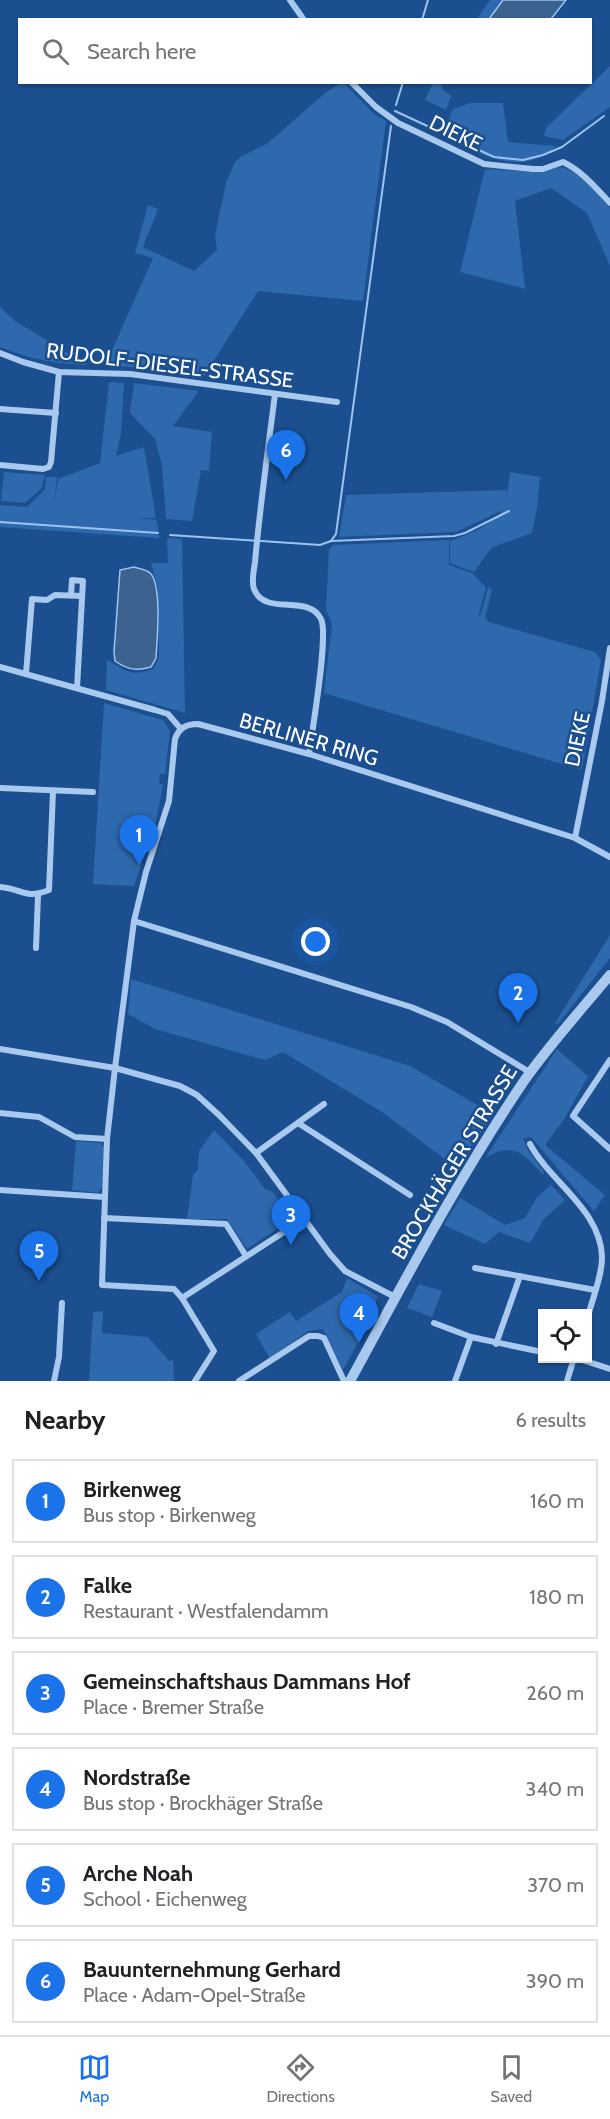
<!DOCTYPE html>
<meta charset="utf-8">
<style>
body{margin:0;font-family:Cabin,sans-serif;background:#f6f6f6;color:#202124}
.controls{position:absolute;right:18px;bottom:18px;display:grid;overflow:hidden;border-radius:0px;box-shadow:0 2px 4px #0004}
.controls button{width:54px;height:54px;display:grid;place-items:center;padding:0;border:0;border-bottom:2px solid #e0e0e0;background:#fff;color:#202124;font:30px sans-serif}
.you{position:absolute;left:316px;top:942px;width:21px;height:21px;margin:-15px;border:4px solid #fff;border-radius:50%;background:#1a73e8;box-shadow:0 0 0 9px #1a73e833}
.badge{display:grid;place-items:center;width:39px;height:39px;border-radius:50%;background:#1a73e8;color:#fff;font-size:20px;font-weight:700}
.pin{position:absolute;translate:-50% -50px;filter:drop-shadow(0 2px 3px #0008)}
.pin::after{content:'';position:absolute;top:32px;width:21px;height:18px;background:inherit;clip-path:polygon(0 0,100% 0,50% 100%)}
.list{margin:0;padding:0;list-style:none}
h2{display:flex;justify-content:space-between;align-items:center;height:78px;margin:0;padding:0 24px;font-size:26px}
h2 small{font-size:20px;font-weight:400;color:#757577}
.list li{display:grid;grid-template-columns:39px 1fr auto;gap:18px;align-items:center;box-sizing:border-box;height:84px;margin:0 12px 12px;padding:0 12px;border:2px solid #e0e0e0;border-radius:0px}
.list b{display:block;font-size:22px;white-space:nowrap}
.list p{margin:0;font-size:20px;white-space:nowrap;color:#757577}
.list em{font-size:20px;font-style:normal;color:#757577}
.icon{flex:none;width:33px;height:33px;fill:none;stroke:currentColor;stroke-width:2;stroke-linecap:round;stroke-linejoin:round}
.map{position:relative;flex:none;width:610px;height:1381px;overflow:hidden}
.search{position:absolute;background:#fff;box-shadow:0 2px 4px #0004;left:18px;right:18px;top:18px;height:66px;display:flex;align-items:center;gap:15px;box-sizing:border-box;padding:0 21px;border-radius:0px;color:#757577;font-size:22px}
.sheet{height:654px;background:#fff}
nav{display:flex;justify-content:space-around;align-items:center;box-sizing:border-box;height:84px;border-top:2px solid #e0e0e0;background:#fff;font-size:16px;color:#757577}
nav a{display:grid;justify-items:center;gap:3px}
nav .on{color:#1a73e8}
.map>svg:first-child{display:block}
</style>
<div class="map">
<svg width="610" height="1381" viewBox="0 0 610 1381">
<rect width="100%" height="100%" fill="#1b4f8f"/>
<g fill="#2e69ad">
<path d="M490 0H503L489 19 476 20Z"/>
<path d="M610 66V107L563 140 544 136 546 128Z"/>
<path d="M341 83H344L373 113 386 121 363 301 258 291 204 376 132 367 105 366 153 258 135 253 148 205 158 209 143 247 194 271 217 250 215 235 226 183 235 162 240 157 268 143 325 93Z"/>
<path d="M433 83H442V89L451 96 446 110 425 100Z"/>
<path d="M470 103H503L508 142 556 146C522 180 477 152 441 136L453 109Z"/>
<path d="M559 167C581 171 596 193 610 208V266L587 213 551 188 515 201 525 289 460 272 485 169 539 172Z"/>
<path d="M0 307 15 321 88 365C54 364 31 359 0 347Z"/>
<path d="M109 382 124 383 121 434 116 456 144 447 156 518H136L157 520 159 538 0 527V505L27 507 45 489 46 477H57L54 505 58 479 100 463Z"/>
<path d="M134 383 199 391 173 426 212 432 209 471 201 470 192 521 166 519 162 465 155 439 130 413Z"/>
<path d="M4 472 45 475 42 488 25 503 1 501Z"/>
<path d="M510 472 540 477 537 508 532 533 491 548 474 572 450 563V541C469 534 491 526 503 510L456 532 339 537 346 495 507 490 505 509Z"/>
<path d="M167 538 182 539 185 713 106 690 107 660C127 671 130 677 153 669L159 658 158 588 151 563H168Z"/>
<path d="M449 540V565L472 573 486 587 478 617 481 613 488 587 492 590 485 618 489 622 595 652 601 660 582 770 324 693 332 624 326 610 329 549 333 545Z"/>
<path d="M104 703 163 720 170 731 165 774H160L159 783 163 785 156 821 134 886 93 884Z"/>
<path d="M610 935V958L558 1024 555 1023Z"/>
<path d="M131 979 410 1066 493 1114 458 1169 382 1112 283 1052 265 1060 155 1029 128 1014Z"/>
<path d="M557 1049 588 1076 565 1118 545 1145 605 1195 594 1211 531 1137 523 1138 528 1150 544 1172 543 1175C523 1153 514 1141 485 1158Z"/>
<path d="M214 1130 244 1161 265 1189 273 1192 292 1219 247 1249 227 1219H187L193 1175 198 1170 199 1151Z"/>
<path d="M76 1141 100 1143 105 1148 102 1187 98 1193 72 1190Z"/>
<path d="M551 1185 565 1200 544 1219 530 1243 499 1232 485 1244 444 1225 460 1198 505 1225 525 1218 537 1197Z"/>
<path d="M347 1278 377 1296 374 1313 343 1370 323 1329 308 1331 270 1359 256 1334 290 1312 296 1321 342 1292Z"/>
<path d="M419 1284 442 1291 432 1317 407 1308Z"/>
<path d="M103 1311 102 1333 148 1337 169 1361 173 1360 174 1381H89L93 1312Z"/>
</g>
<g fill="#3c6290" stroke="#9cc4f0" stroke-width="1.5">
<path d="M503 0H566L551 19H489Z"/>
<path d="M134 567C139 569 147 569 151 574 162 587 157 640 156 658L151 667C136 671 128 670 115 661L114 652 120 570Z"/>
</g>
<g fill="none" stroke-linecap="round" stroke-linejoin="round">
<g stroke="#9cc4f0" stroke-width="2">
<path d="M422 20 428 0"/>
<path d="M396 105 403 82"/>
<path d="M395 111 494 157 523 160 543 155 562 147 604 116"/>
<path d="M0 522 158 533"/>
<path d="M170 535 320 545 331 541 336 534 391 126"/>
<path d="M331 541 454 536 465 533 509 511"/>
</g>
<g stroke="#a9c9ee" stroke-width="6">
<path d="M290 0 304 20"/>
<path d="M351 82 376 107 398 123 484 164 533 169H543L563 162C582 171 596 188 610 203"/>
<path d="M0 353 23 362 59 372 130 374 337 402"/>
<path d="M275 394C268 450 260 506 255 562 254 570 251 581 254 589 265 617 308 593 321 619 329 635 312 731 309 754"/>
<path d="M0 409 56 413"/>
<path d="M0 465 43 469 49 467 51 462 59 372"/>
<path d="M71 595 72 580 83 581 77 688"/>
<path d="M0 667 155 710 168 714 181 729"/>
<path d="M26 674 32 599 47 600 55 595 82 596"/>
<path d="M0 788 93 792"/>
<path d="M575 838 602 701 610 648"/>
<path d="M0 887C21 888 24 900 49 890L53 791"/>
<path d="M134 921 411 1007 447 1022 531 1073"/>
<path d="M36 948 38 895"/>
<path d="M0 1049 115 1068 180 1086 197 1095 220 1116 256 1153 330 1254 345 1271 395 1297"/>
<path d="M610 1060 573 1116 610 1149"/>
<path d="M0 1113 39 1117 75 1137 107 1139"/>
<path d="M298 1123 410 1195"/>
<path d="M530 1144C550 1182 601 1210 602 1257 602 1276 593 1297 588 1316"/>
<path d="M256 1153 324 1104"/>
<path d="M0 1190 104 1197"/>
<path d="M104 1218 226 1224 246 1256"/>
<path d="M475 1268 595 1290"/>
<path d="M182 1298 304 1219"/>
<path d="M434 1323 471 1337 542 1352"/>
<path d="M496 1344 520 1276"/>
<path d="M576 1358 610 1369"/>
<path d="M54 1381 59 1357 62 1303"/>
<path d="M195 1381 214 1351 182 1298 174 1289 102 1285 107 1139 115 1068 134 921 146 872 169 801 175 739C179 728 186 724 198 724L309 754 575 838 610 857"/>
<path d="M239 1381 309 1336H318L324 1338 344 1381"/>
<path d="M455 1381 471 1337"/>
<path d="M567 1381 574 1358"/>
</g>
<path stroke="#a9c9ee" stroke-width="10" d="M350 1381C405 1280 459 1177 524 1081 550 1044 581 1010 610 975"/>
</g>
<g text-anchor="middle" dominant-baseline="central" stroke-width="5" stroke-linejoin="round" paint-order="stroke">
<g font-size="21" fill="#fff" stroke="#1b4f8f">
<text transform="translate(456 133) rotate(26)">DIEKE</text>
<text transform="translate(170 365) rotate(7)">RUDOLF-DIESEL-STRASSE</text>
<text transform="translate(309 739) rotate(16)">BERLINER RING</text>
<text transform="translate(577 739) rotate(-78)">DIEKE</text>
<text transform="translate(454 1162) rotate(-59)">BROCKHÄGER STRASSE</text>
</g>
</g>
</svg>
<div class="controls">
<button><svg class="icon" aria-label="locate" viewBox="0 0 24 24"><circle cx="12" cy="12" r="6"/><path d="M12 2v4M12 18v4M2 12h4M18 12h4"/></svg></button>
</div>
<div class="you"></div>
<div class="pin badge" style="left:139px;top:865px">1</div>
<div class="pin badge" style="left:518px;top:1023px">2</div>
<div class="pin badge" style="left:291px;top:1245px">3</div>
<div class="pin badge" style="left:359px;top:1343px">4</div>
<div class="pin badge" style="left:39px;top:1281px">5</div>
<div class="pin badge" style="left:286px;top:480px">6</div>
<div class="search"><svg class="icon" aria-label="search" viewBox="0 0 24 24"><circle cx="10" cy="10" r="6"/><path d="M15 15l6 6"/></svg>Search here</div>
</div>
<section class="sheet">
<h2>Nearby<small>6 results</small></h2>
<ul class="list">
<li><span class="badge">1</span><div><b>Birkenweg</b><p>Bus stop · Birkenweg</p></div><em>160 m</em></li>
<li><span class="badge">2</span><div><b>Falke</b><p>Restaurant · Westfalendamm</p></div><em>180 m</em></li>
<li><span class="badge">3</span><div><b>Gemeinschaftshaus Dammans Hof</b><p>Place · Bremer Straße</p></div><em>260 m</em></li>
<li><span class="badge">4</span><div><b>Nordstraße</b><p>Bus stop · Brockhäger Straße</p></div><em>340 m</em></li>
<li><span class="badge">5</span><div><b>Arche Noah</b><p>School · Eichenweg</p></div><em>370 m</em></li>
<li><span class="badge">6</span><div><b>Bauunternehmung Gerhard</b><p>Place · Adam-Opel-Straße</p></div><em>390 m</em></li>
</ul>
</section>
<nav>
<a class="on"><svg class="icon" aria-label="map" viewBox="0 0 24 24"><path d="M3 6l6-2 6 2 6-2v14l-6 2-6-2-6 2zM9 4v14M15 6v14"/></svg>Map</a>
<a><svg class="icon" aria-label="directions" viewBox="0 0 24 24"><path d="M12 3l9 9-9 9-9-9zM9 14v-3h6M13 9l2 2-2 2"/></svg>Directions</a>
<a><svg class="icon" aria-label="saved" viewBox="0 0 24 24"><path d="M7 4h10v16l-5-4-5 4z"/></svg>Saved</a>
</nav>
